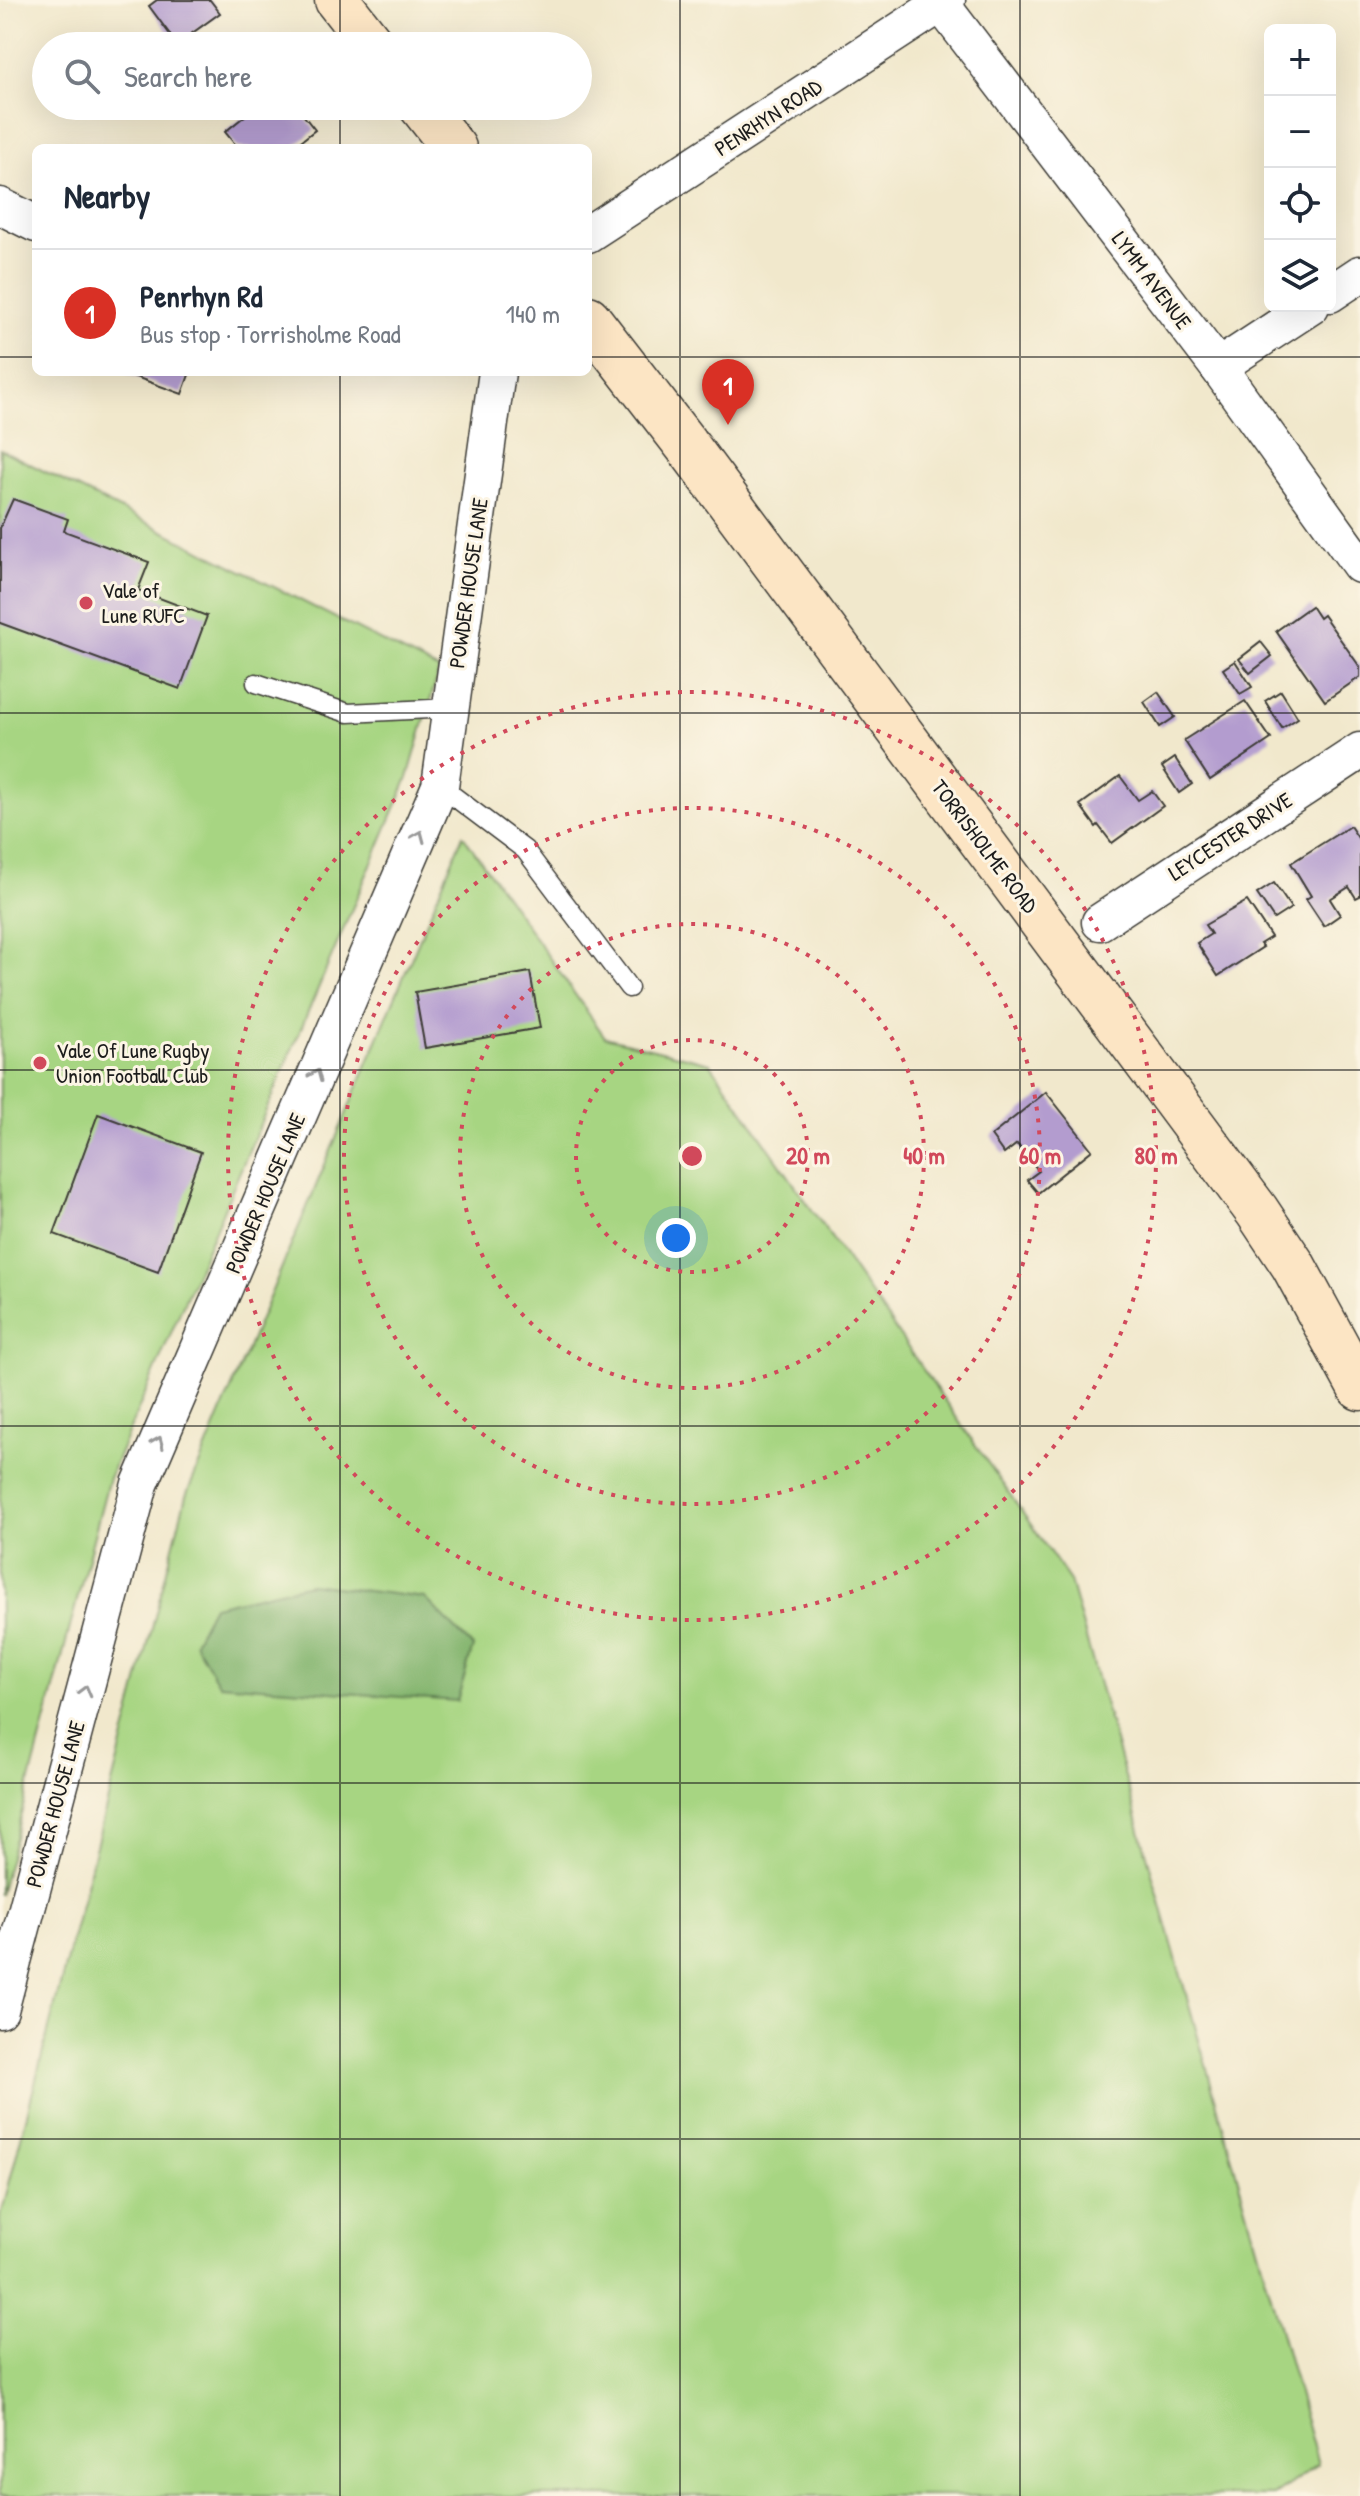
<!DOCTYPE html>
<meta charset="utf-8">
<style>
body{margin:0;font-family:"Patrick Hand",sans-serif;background:#f2f2f3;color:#1f2937}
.controls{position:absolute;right:24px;top:24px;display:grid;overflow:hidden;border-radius:12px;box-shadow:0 8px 32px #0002}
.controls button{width:72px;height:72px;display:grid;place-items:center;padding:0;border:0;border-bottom:2px solid #e0e1e3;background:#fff;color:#1f2937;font:40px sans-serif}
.you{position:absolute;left:676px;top:1238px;width:28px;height:28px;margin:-20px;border:6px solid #fff;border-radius:50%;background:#1a73e8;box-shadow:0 0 0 12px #1a73e833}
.badge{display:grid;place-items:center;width:52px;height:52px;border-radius:50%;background:#d93025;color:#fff;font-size:26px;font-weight:700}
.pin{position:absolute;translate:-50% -66px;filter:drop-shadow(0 2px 4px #0008)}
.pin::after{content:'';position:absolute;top:42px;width:28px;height:24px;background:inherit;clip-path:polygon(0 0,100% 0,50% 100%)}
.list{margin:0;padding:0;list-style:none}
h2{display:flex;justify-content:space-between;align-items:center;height:104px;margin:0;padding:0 32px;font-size:34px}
h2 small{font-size:26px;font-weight:400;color:#747a83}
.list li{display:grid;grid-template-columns:52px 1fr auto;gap:24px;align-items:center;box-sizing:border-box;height:128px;padding:0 32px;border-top:2px solid #e0e1e3}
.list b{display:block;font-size:30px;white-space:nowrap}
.list p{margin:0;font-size:26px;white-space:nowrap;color:#747a83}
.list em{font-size:26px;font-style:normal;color:#747a83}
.icon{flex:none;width:44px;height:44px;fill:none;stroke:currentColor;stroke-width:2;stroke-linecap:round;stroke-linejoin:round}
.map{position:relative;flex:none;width:1360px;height:2496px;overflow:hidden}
.search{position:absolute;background:#fff;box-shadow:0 8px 32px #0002;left:32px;top:32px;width:560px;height:88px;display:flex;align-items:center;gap:20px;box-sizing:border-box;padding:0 28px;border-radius:44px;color:#747a83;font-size:30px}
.panel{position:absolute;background:#fff;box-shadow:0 8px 32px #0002;left:32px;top:144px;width:560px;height:232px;border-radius:12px}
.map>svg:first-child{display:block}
</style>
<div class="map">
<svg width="1360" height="2496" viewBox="0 0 1360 2496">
<rect width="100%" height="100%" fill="#fcf5e5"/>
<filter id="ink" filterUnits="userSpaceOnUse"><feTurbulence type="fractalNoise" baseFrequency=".0125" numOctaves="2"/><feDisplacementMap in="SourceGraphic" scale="16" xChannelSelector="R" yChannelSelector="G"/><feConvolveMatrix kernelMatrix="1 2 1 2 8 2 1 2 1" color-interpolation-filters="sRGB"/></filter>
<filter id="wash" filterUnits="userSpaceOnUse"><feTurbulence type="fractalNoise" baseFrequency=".006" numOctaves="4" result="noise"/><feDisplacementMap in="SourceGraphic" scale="32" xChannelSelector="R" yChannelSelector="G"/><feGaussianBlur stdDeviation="1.8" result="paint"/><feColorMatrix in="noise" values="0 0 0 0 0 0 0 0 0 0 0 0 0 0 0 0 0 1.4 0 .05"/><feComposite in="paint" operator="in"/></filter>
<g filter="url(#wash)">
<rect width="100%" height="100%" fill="#f1e8cc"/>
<g fill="#a7d582" stroke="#62784f" stroke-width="2">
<path d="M0 449 439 670 408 778 109 1478 0 1895Z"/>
<path d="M463 835 605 1037 710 1063 1070 1581 1318 2464 1273 2496H0V2219L186 1496Z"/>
</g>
<path fill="#85b670" stroke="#506946" stroke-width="2" d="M310 1584 425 1598 473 1647 457 1701 219 1684 194 1642 213 1606Z"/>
<g id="blocks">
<g fill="#b39ccf">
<path d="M157 0H210L220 13 177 44 149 6Z"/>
<path d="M240 36 249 46H228Z"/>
<path d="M257 106H296L315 130 292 148H238L225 132Z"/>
<path d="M122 372H190L182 394Z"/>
<path d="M13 499 68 519 64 531 149 562 138 590 207 616 180 689 0 623V528Z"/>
<path d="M1311 606 1319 618 1323 615 1360 667V677L1325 701 1276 631Z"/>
<path d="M1261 642 1272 656 1250 673 1239 659Z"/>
<path d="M1235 661 1252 687 1240 694 1223 669Z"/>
<path d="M1281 691 1298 718 1282 728 1265 701Z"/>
<path d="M1158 692 1175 717 1160 727 1144 702Z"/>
<path d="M1245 701 1271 739 1210 780 1184 740Z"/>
<path d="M1175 758 1192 784 1179 793 1162 767Z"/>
<path d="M1120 776 1138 800 1152 791 1163 806 1112 843 1098 825 1096 827 1080 805Z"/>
<path d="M1350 826 1360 841V896L1356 898 1349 887 1330 899 1340 915 1324 926 1306 899 1311 896 1291 863Z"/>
<path d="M1274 883 1291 908 1274 919 1257 894Z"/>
<path d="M1247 901 1271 937 1260 944 1263 947 1218 976 1197 943 1211 934 1205 925Z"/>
<path d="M530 972 540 1028 425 1048 415 992Z"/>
<path d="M1046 1092 1092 1150 1038 1193 1027 1180 1039 1171 1017 1144 1004 1154 991 1136Z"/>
<path d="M98 1114 201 1152 158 1272 54 1234Z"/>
</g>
</g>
</g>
<g filter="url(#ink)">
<use href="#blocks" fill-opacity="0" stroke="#3c3b36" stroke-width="2"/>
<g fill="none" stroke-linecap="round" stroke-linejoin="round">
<g stroke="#3c3b36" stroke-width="21">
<g id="lane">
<path d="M256 683 348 713 451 708"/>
<path d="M440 786 525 850 629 988"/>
</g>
</g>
<g stroke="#3c3b36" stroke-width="39">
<g id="street">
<path d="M938 0 1218 367 1360 565"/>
<path d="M0 206 36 224"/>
<path d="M588 234 947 0"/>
<path d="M1330 294 1360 274"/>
<path d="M1218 367 1311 306"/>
<path d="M1100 922 1360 751"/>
<path d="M0 2010 140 1484 440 786 497 372"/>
</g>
</g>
<g stroke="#3c3b36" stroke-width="47">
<g id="secondary">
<path d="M337 0 373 46"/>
<path d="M421 106 454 148"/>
<path d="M588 318 691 451 1257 1211 1293 1265 1360 1388"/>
</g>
</g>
<use href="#lane" stroke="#fff" stroke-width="18"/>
<use href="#street" stroke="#fff" stroke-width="36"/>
<use href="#secondary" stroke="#fce5c4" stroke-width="44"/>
</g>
<defs><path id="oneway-chevron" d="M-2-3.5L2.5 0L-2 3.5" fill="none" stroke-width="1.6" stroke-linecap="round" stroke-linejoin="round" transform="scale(2)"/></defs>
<g stroke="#999">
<use href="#oneway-chevron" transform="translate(419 836) rotate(-67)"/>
<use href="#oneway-chevron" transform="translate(316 1075) rotate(-67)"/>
<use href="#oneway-chevron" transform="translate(158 1442) rotate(-67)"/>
<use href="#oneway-chevron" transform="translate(85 1691) rotate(-75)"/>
</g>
</g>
<path fill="none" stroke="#1c1c1c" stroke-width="2" stroke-opacity="0.55" d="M340 0V46M680 0V2496M1020 0V2496M340 106V148M0 357H36M588 357H1360M340 372V2496M0 713H1360M0 1070H1360M0 1426H1360M0 1783H1360M0 2139H1360"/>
<g fill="none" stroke="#d1495b" stroke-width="4" stroke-dasharray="4 8">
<circle cx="692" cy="1156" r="116"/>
<circle cx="692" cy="1156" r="232"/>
<circle cx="692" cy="1156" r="348"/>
<circle cx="692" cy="1156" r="464"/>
</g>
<g fill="#d1495b" stroke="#fcf5e5" stroke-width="3">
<circle cx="86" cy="603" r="8"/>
<circle cx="40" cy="1063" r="8"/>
</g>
<g text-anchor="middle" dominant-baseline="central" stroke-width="6" stroke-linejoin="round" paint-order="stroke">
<g font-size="22" fill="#1c1c1c" stroke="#fcf5e5">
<text transform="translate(768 117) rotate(-33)">PENRHYN ROAD</text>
<text transform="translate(1152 280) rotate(53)">LYMM AVENUE</text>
<text transform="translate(468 583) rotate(-82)">POWDER HOUSE LANE</text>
<text transform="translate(1230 836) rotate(-33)">LEYCESTER DRIVE</text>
<text transform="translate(985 846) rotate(53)">TORRISHOLME ROAD</text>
<text transform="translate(265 1193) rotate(-67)">POWDER HOUSE LANE</text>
<text transform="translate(55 1804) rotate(-75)">POWDER HOUSE LANE</text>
</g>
<g font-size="22" fill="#1c1c1c" stroke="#fcf5e5" text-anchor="start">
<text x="102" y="590">Vale of<tspan x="102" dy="25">Lune RUFC</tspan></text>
<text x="56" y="1050">Vale Of Lune Rugby<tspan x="56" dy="25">Union Football Club</tspan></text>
</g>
</g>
<circle cx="692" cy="1156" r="12" fill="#d1495b" stroke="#fcf5e5" stroke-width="4"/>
<g font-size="24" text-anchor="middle" font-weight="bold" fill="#d1495b" stroke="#fcf5e5" stroke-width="6" stroke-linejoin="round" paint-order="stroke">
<text x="808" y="1164">20 m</text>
<text x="924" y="1164">40 m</text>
<text x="1040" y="1164">60 m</text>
<text x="1156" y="1164">80 m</text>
</g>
</svg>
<div class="controls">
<button>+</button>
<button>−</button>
<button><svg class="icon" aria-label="locate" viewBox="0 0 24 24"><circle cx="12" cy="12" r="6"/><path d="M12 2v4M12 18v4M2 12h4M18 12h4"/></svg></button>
<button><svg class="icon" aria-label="layers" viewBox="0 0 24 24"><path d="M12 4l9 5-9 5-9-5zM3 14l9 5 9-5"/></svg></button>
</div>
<div class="you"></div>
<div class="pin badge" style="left:728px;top:425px">1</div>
<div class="search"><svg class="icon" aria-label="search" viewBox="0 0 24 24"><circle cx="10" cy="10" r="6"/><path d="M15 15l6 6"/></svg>Search here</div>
<section class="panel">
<h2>Nearby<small></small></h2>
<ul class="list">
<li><span class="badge">1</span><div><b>Penrhyn Rd</b><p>Bus stop · Torrisholme Road</p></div><em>140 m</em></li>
</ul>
</section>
</div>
